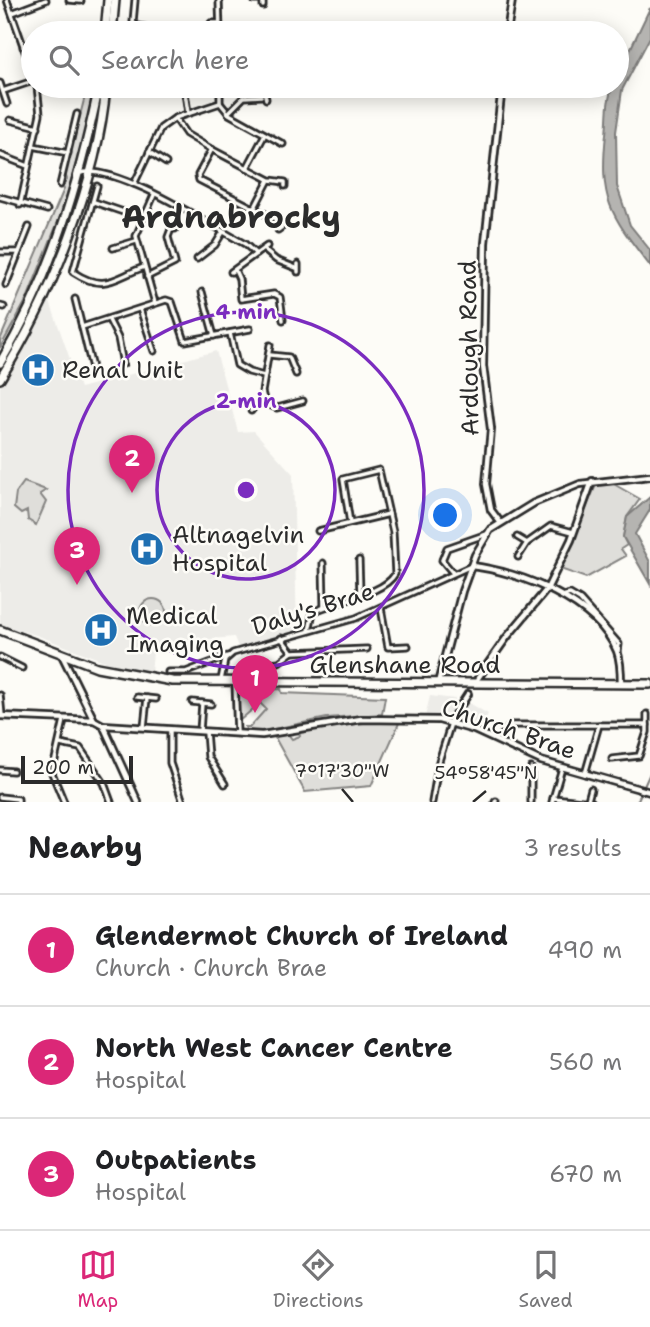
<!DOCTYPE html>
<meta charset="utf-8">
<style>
body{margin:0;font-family:"Shantell Sans",sans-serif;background:#f6f6f6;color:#202124}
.scale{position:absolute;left:21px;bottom:18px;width:112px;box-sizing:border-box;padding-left:7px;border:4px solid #2b2b2b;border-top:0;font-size:19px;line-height:24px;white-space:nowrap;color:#2b2b2b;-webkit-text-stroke:5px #fdfcf7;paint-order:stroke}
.you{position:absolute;left:446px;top:516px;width:24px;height:24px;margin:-18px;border:5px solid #fff;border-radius:50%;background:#1a73e8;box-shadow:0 0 0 10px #1a73e833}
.badge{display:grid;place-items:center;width:46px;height:46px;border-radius:50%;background:#db2777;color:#fff;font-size:23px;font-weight:700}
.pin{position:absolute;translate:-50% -58px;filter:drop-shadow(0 2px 4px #0008)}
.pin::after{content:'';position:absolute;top:37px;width:24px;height:21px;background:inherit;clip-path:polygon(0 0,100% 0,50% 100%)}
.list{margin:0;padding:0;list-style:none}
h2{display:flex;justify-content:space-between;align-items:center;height:91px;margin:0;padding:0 28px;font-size:30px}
h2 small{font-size:23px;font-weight:400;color:#757577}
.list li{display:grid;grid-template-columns:46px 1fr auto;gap:21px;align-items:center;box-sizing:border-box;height:112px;padding:0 28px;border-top:2px solid #e0e0e0}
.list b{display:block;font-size:26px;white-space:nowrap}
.list p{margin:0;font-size:23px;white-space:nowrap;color:#757577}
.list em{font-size:23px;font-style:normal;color:#757577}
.icon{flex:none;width:38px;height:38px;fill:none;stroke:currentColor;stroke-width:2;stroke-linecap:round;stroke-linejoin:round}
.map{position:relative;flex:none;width:650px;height:802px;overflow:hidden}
.search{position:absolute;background:#fff;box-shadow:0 4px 18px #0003;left:21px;right:21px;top:21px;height:77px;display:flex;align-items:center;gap:18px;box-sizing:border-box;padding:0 24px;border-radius:38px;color:#757577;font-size:26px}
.sheet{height:427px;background:#fff}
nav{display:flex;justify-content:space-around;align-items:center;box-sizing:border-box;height:98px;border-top:2px solid #e0e0e0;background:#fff;font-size:19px;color:#757577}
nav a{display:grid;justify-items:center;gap:4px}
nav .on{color:#db2777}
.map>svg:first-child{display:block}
</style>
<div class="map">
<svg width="650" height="802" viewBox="0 0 650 802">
<rect width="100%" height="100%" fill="#fdfcf7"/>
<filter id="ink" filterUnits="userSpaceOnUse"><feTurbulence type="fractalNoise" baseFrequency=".0143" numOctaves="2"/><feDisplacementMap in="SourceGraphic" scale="14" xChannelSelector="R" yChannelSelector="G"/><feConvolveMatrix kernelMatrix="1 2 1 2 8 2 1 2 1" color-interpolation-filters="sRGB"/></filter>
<g filter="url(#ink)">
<g fill="#edece8">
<path d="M49 299 80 388 216 351 238 432 254 431 293 474 297 630 238 647 234 637 158 644 153 652 151 673 109 663 36 635 0 625V382L37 326Z"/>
<path d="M430 696 455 699 450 716 425 717Z"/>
<path d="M466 701 488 714 480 730 454 718Z"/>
</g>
<g fill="#dfdeda" stroke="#858482" stroke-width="2">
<path d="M81 86H94L85 133 61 214 27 299 0 348V340L64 189 61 187 67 179 65 174 84 100Z"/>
<path d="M24 482 46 490 40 494 46 502 36 525 28 520 27 511 21 514 14 508 16 493Z"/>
<path d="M610 482 640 499 627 517 623 537 627 545 621 549 626 556 586 578 560 569 596 485Z"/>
<circle cx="153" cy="612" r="13"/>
<path d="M281 689 282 693 385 697 382 714 327 718 264 731H247L245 727H250L266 709 260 703 239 721V691Z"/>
<path d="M380 721H400L371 786 305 792 274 736 288 734 292 739 300 736 299 731Z"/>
</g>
<g fill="#b5b4b1" stroke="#7e7d7b" stroke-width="2">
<path d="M650 8V37L622 90 616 132 617 186 630 225 650 250V266C610 214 599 201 606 134 608 117 606 101 613 86H617V77Z"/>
<path d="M650 497V510L635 534 650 562V584L623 537 627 517Z"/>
</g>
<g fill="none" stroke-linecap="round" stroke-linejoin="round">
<path stroke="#7e7d7b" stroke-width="2" d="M637 802 650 773"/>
<g stroke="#2b2b2b" stroke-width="9">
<g id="street">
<path d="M7 0 33 74"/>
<path d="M69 0 81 1"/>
<path d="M135 0 133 22 137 26 182 33"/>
<path d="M219 0 220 33"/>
<path d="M254 0H258"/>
<path d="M263 0V6"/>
<path d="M12 13 46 0"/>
<path d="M211 23H219"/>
<path d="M279 33V31"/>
<path d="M23 47 33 43"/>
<path d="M0 83 7 104"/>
<path d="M184 86 188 113"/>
<path d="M220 86V103L229 114 283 144"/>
<path d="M263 86 266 99"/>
<path d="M3 91 33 81"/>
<path d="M228 113 244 97 261 96"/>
<path d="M175 118 186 134 211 149 270 180 285 182V186"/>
<path d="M10 120 38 127"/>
<path d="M33 146 68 153"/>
<path d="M212 149 198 175 199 180 275 219 282 227 278 230"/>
<path d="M149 152 166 163"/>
<path d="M0 155 28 166"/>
<path d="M247 168 264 136"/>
<path d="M80 173C116 163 210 225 245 244L256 254"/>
<path d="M134 184 161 128 175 118 220 103"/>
<path d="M60 185 77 114"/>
<path d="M97 186 73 272C105 293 114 278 144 267"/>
<path d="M154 195 136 236 155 303"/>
<path d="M0 197 47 210"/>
<path d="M94 202 141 218"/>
<path d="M20 205 40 114 37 86"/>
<path d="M254 209 269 180"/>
<path d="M113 248 136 241"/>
<path d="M263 249 276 260 296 268"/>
<path d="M0 252H19"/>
<path d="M197 259 215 245 223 232"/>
<path d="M298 264V272"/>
<path d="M235 270 239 279 241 299 274 294 280 297 283 320"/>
<path d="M231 272 267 246"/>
<path d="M147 277 175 263 168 237 171 229H175"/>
<path d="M6 285 29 227"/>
<path d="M202 292 214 336"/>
<path d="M75 299 92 368"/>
<path d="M0 306 4 307"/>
<path d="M140 309 154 351"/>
<path d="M109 320 118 338 123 364"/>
<path d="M82 327 166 300 172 302 185 341 250 329"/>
<path d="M230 333 237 365 249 372 264 376"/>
<path d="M270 345 262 392 265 403 277 408 303 401"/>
<path d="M270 355 289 357 296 374"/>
<path d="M251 411 262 397"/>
<path d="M318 531 389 514"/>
<path d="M517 537 527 543"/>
<path d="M518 557 527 543 551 526 573 532"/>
<path d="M359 560 360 595"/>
<path d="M323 563 324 607"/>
<path d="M453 573 442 560 447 548 487 534"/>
<path d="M562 596 570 594 580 600 619 644 618 651"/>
<path d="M381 608 388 647 408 646"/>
<path d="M309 631 313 612C334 601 383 595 395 574L393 532 379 470 343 479 350 523"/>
<path d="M281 638 292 652 367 649"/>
<path d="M0 657 22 668"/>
<path d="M254 665 279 662 292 652"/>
<path d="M168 672H186L228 656"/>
<path d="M221 680 225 660 233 653 356 618 471 566"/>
<path d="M235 682 237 733"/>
<path d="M0 695 2 716"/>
<path d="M137 697 156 699"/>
<path d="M192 702 211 704"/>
<path d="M64 720 52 773 64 802"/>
<path d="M144 727 147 698"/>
<path d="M170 730V763L183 802"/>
<path d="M200 731 202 703"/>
<path d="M206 732 208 757 225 784"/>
<path d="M502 735 511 725H647"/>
<path d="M60 744 80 748 104 783 111 802"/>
<path d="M612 759 639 756 647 732V714"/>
<path d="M0 770 13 771"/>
<path d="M585 774 599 725"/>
<path d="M0 797 18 799V802"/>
<path d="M553 798 592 802"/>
<path d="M588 800 591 789"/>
<path d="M432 802 439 761 451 723"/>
<path d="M495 802 496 801"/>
<path d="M531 802V768"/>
<path d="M552 802 562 768"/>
</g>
</g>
<g stroke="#2b2b2b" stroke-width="10">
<g id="secondary">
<path d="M507 33 512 0"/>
<path d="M500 522 491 510 486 484 491 429 483 366 485 243 502 86"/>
<path d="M471 566C519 571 597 602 617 651 621 661 621 673 621 684"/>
<path d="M62 655 94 720"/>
<path d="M478 678 507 637 547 589 571 540 592 481"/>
<path d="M438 683 462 591 475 555 490 530 534 503 580 484 650 476"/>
<path d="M0 716 94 720 103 725 262 735 361 719 439 720 474 730 541 761 650 792"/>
<path d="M450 722 468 694"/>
<path d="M103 725 138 802"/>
</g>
</g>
<g stroke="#2b2b2b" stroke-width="12">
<g id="highway">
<path d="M105 33 108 0"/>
<path d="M112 33 115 0"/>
<path d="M0 363C51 278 79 183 99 86"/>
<path d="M0 379C51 298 98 181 106 86"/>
<path d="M0 630 97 667 172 681 650 684"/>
</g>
</g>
<use href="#street" stroke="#fdfcf7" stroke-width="3.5"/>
<use href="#secondary" stroke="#fdfcf7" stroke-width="4.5"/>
<use href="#highway" stroke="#fdfcf7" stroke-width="7"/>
</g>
</g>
<path fill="none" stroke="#2b2b2b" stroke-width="2.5" d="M342 789 353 802M473 802 486 791"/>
<g fill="none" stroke="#7b2cbf" stroke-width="3.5">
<circle cx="246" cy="490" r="89"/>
<circle cx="246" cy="490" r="178"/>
</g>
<defs>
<g id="hospital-disc" transform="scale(1.75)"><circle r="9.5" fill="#1f6fb2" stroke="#fdfcf7"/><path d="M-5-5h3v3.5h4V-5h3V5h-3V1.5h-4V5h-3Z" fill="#fff"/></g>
</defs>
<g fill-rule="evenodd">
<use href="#hospital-disc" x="38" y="370"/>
<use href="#hospital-disc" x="147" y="549"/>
<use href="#hospital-disc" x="101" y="630"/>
</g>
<g text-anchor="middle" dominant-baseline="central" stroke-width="5" stroke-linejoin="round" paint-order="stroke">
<g font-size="24" fill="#2b2b2b" stroke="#fdfcf7">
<text transform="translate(469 348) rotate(-91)">Ardlough Road</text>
<text transform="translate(313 609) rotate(-17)">Daly's Brae</text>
<text x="405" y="665">Glenshane Road</text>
<text transform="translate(509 729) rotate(19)">Church Brae</text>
</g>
<g font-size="24" fill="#2b2b2b" stroke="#fdfcf7" text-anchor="start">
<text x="62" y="370">Renal Unit</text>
<text x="172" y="535">Altnagelvin<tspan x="172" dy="28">Hospital</tspan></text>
<text x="126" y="616">Medical<tspan x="126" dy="28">Imaging</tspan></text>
</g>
<g font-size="32" font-weight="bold" fill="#2b2b2b" stroke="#fdfcf7">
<text x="231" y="216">Ardnabrocky</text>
</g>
</g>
<g font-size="18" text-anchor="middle" fill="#2b2b2b" stroke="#fdfcf7" stroke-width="5" stroke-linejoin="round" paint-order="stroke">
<text x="342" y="777">7°17'30"W</text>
<text x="486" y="779">54°58'45"N</text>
</g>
<circle cx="246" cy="490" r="10" fill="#7b2cbf" stroke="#fdfcf7" stroke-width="3.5"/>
<g font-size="21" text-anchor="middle" font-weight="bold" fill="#7b2cbf" stroke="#fdfcf7" stroke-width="5" stroke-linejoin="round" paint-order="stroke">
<text x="246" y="319">4 min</text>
<text x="246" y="408">2 min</text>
</g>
</svg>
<div class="scale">200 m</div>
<div class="you"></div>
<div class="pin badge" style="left:255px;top:713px">1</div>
<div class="pin badge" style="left:132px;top:493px">2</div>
<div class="pin badge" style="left:77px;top:585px">3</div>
<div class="search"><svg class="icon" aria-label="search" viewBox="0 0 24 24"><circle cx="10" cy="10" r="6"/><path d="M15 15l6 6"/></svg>Search here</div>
</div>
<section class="sheet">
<h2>Nearby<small>3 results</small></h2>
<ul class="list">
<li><span class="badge">1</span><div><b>Glendermot Church of Ireland</b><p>Church · Church Brae</p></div><em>490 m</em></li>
<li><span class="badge">2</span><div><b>North West Cancer Centre</b><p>Hospital</p></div><em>560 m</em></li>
<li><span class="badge">3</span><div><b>Outpatients</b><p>Hospital</p></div><em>670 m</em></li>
</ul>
</section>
<nav>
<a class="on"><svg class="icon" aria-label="map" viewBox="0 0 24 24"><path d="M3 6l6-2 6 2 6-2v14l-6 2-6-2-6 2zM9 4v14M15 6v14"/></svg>Map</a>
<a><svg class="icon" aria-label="directions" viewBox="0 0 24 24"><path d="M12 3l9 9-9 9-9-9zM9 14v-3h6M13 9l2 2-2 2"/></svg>Directions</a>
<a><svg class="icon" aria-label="saved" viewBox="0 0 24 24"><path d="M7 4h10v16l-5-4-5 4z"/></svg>Saved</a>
</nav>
